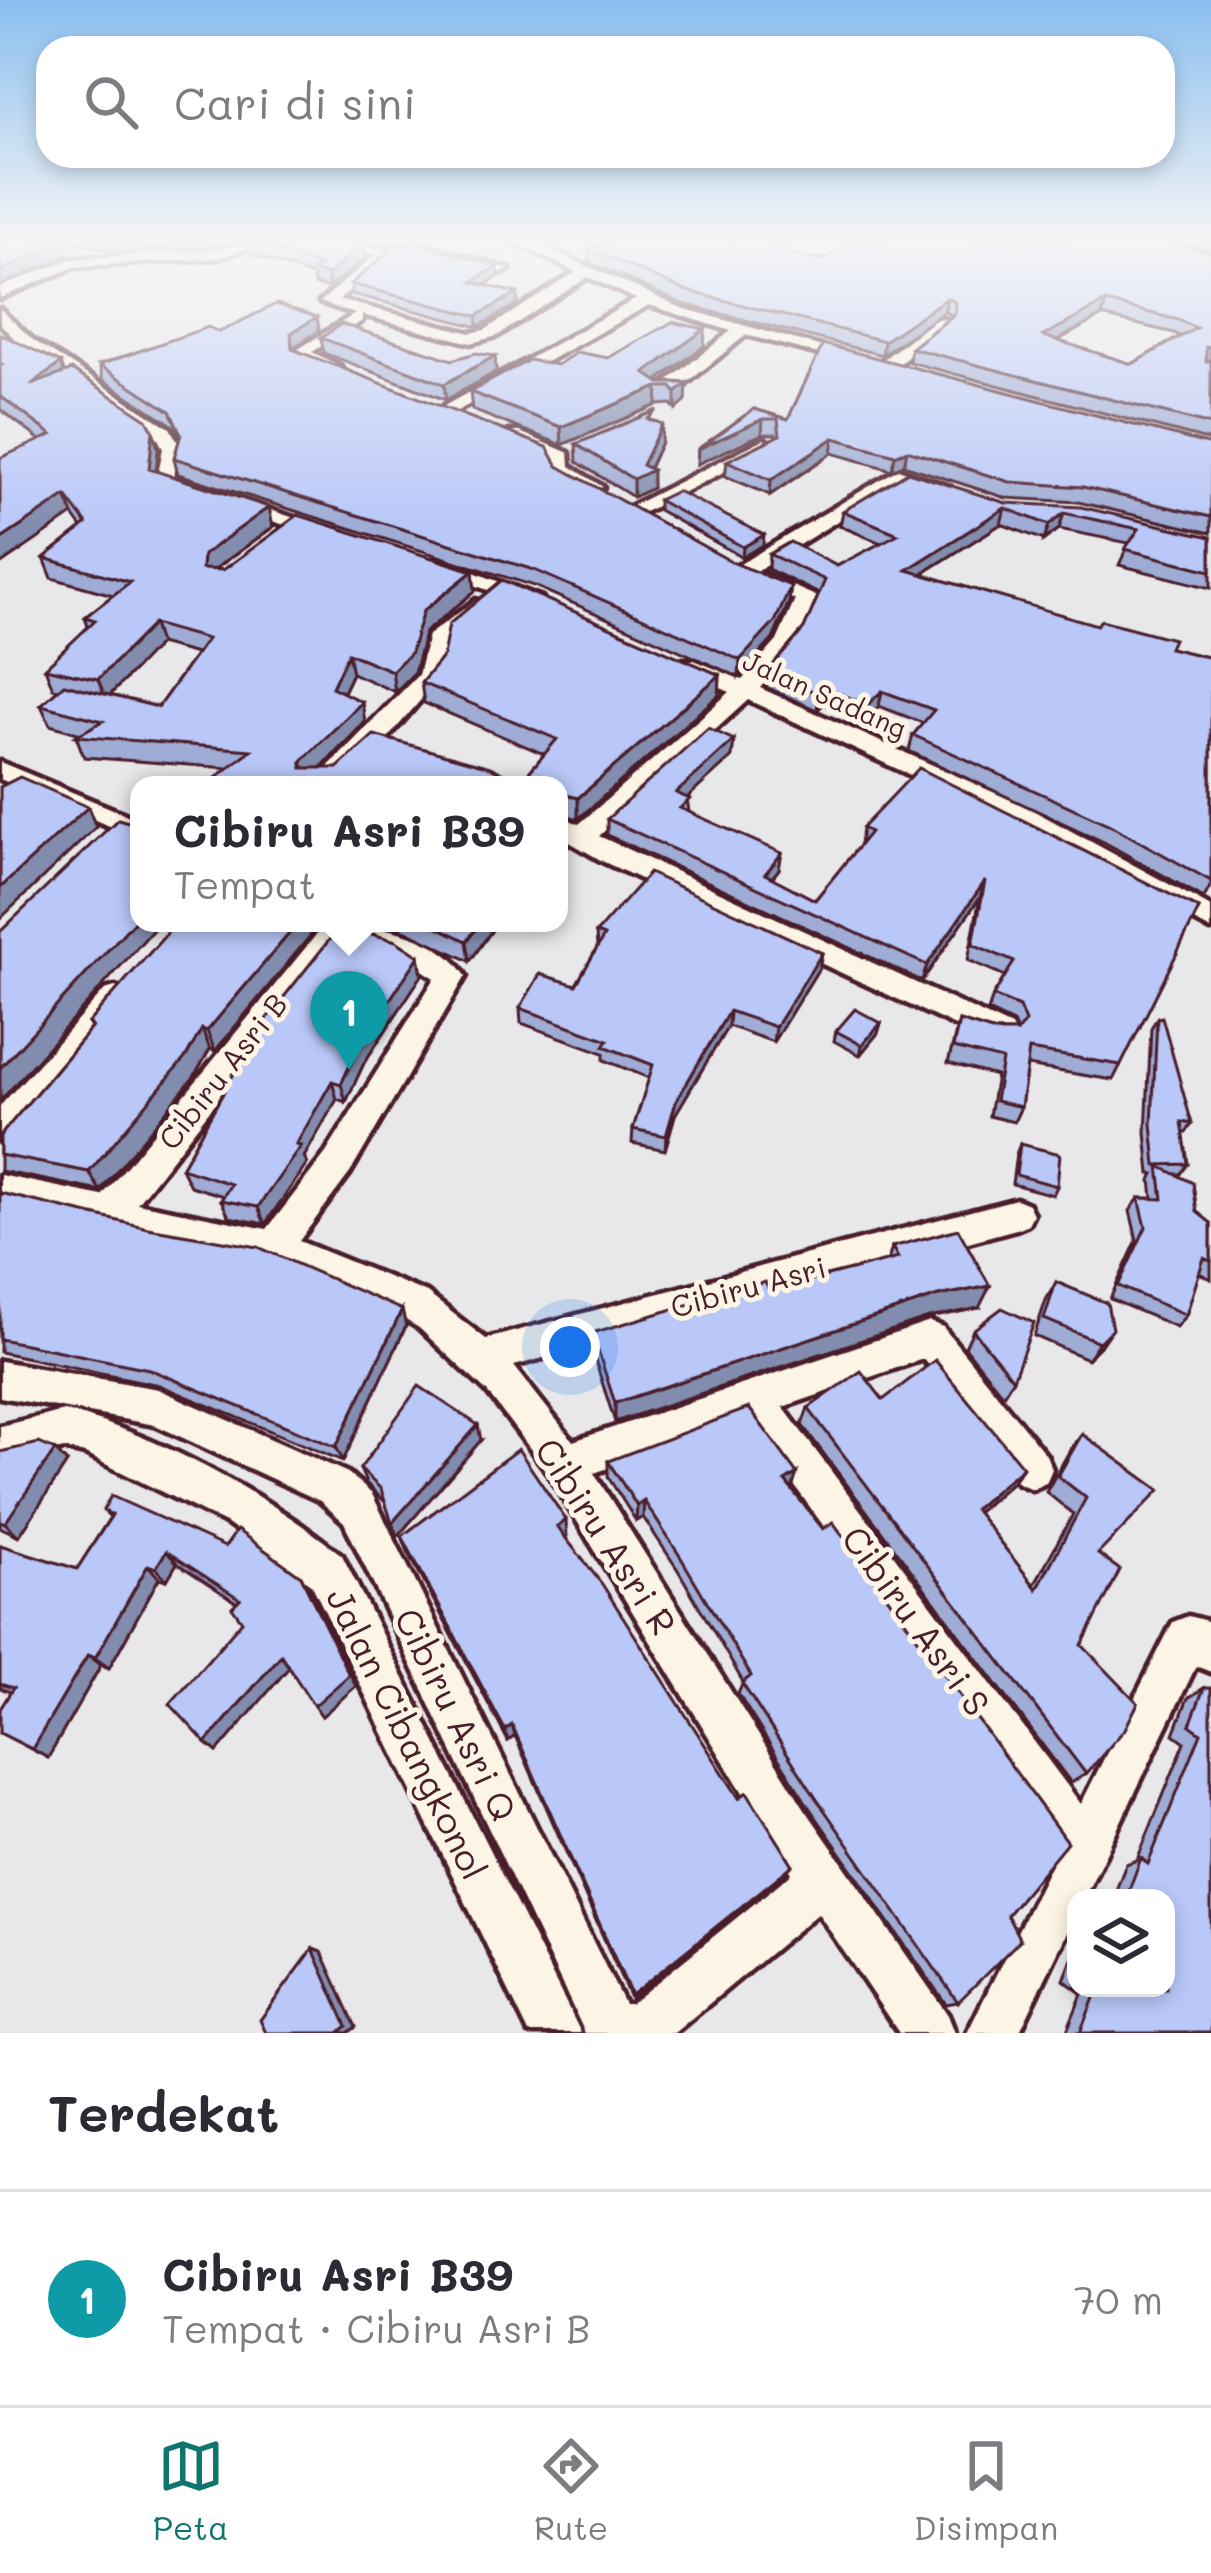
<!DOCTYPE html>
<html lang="id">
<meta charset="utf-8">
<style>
body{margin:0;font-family:Mali,sans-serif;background:#f2f2f3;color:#2b2b33}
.controls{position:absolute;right:36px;bottom:36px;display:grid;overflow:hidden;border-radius:24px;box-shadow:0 6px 18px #0003}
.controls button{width:108px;height:108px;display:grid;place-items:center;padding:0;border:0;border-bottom:3px solid #e1e1e2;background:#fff;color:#2b2b33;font:60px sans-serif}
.you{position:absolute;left:570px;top:1347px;width:42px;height:42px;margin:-30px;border:9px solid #fff;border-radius:50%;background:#1a73e8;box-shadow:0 0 0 18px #1a73e833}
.badge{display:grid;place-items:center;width:78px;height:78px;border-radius:50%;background:#0f766e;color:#fff;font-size:39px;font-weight:700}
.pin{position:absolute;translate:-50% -99px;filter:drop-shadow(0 3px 6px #0008)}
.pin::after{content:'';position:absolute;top:63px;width:42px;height:36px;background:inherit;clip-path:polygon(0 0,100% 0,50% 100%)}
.popup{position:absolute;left:130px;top:776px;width:438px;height:156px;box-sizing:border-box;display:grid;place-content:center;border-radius:24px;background:#fff;filter:drop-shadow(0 3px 9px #0005);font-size:39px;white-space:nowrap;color:#7c7c81}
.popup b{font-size:45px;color:#2b2b33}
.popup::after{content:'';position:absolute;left:50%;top:100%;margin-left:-24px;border:24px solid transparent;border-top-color:#fff}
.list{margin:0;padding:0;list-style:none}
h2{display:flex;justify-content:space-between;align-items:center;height:156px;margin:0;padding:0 48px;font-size:51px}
h2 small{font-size:39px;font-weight:400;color:#7c7c81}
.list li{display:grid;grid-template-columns:78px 1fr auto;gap:36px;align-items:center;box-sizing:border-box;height:216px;padding:0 48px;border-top:3px solid #e1e1e2}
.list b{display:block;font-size:45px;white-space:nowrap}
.list p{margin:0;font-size:39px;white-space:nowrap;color:#7c7c81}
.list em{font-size:39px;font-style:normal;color:#7c7c81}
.icon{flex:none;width:66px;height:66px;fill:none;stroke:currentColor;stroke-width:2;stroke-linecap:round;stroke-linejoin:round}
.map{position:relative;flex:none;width:1211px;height:2033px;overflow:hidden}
.search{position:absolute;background:#fff;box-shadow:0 6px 18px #0003;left:36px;right:36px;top:36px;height:132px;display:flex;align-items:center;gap:30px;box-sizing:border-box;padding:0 42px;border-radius:36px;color:#7c7c81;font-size:45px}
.sheet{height:372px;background:#fff}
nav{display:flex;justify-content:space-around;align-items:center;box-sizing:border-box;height:168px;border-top:3px solid #e1e1e2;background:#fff;font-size:33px;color:#7c7c81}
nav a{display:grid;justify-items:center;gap:6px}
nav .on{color:#0f766e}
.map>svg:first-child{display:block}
</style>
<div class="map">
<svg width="1211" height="2033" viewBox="0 0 1211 2033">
<rect width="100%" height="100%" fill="#e8e8eb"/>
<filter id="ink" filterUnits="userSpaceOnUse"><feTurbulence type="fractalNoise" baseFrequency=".00833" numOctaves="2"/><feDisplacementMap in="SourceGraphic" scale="24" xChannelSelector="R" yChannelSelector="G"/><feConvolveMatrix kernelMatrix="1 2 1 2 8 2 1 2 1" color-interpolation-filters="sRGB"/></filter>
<g filter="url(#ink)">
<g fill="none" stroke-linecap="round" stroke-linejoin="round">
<g stroke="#4a1f2b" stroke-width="9">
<g id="street">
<path d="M250 240H272L218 258 74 267 0 298V287L71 259 217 250Z"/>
<path d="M326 240H350L393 253 339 300 471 333 485 330 576 272 509 240H528L682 308 865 359 857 364 746 335 671 396H659V388L731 331 649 305 450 415 444 414V406L636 299 588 277 497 336 471 343 362 315V321L312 352 340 366 342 370 334 375 301 363 295 351 355 314 320 302 375 255Z"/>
<path d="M386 240H409L509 269 502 273Z"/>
<path d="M0 309 33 340 170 428 181 448 173 477 336 532 319 536 156 484 163 448 156 435 21 346 0 323Z"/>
<path d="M937 318 951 321 893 369H881V361Z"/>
<path d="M508 432H520L569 453 570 466 603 487 586 491 553 472 552 460 508 440Z"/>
<path d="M764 439 773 445 770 449 642 513 625 509Z"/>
<path d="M898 469 950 487 940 493 900 482 757 571 818 597 798 643 760 688 1029 808 1211 907V930L1010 821 748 700 599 836 1011 1027 1015 1035 1011 1043 1000 1047 604 862 559 836V815L579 824 730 692 678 670V660H694L742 680 777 641 795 600 735 575V567Z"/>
<path d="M428 560H442L542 598 523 603 428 568Z"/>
<path d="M476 600 487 606 447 642 437 681 381 746 338 785H310L418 675 428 635Z"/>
<path d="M0 762 139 820V839L0 779Z"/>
<path d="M316 923C364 923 438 929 466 976L350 1173 299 1241 427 1293 486 1339 1016 1199 1028 1204 1033 1214 1028 1224 1016 1229 514 1366 573 1441 930 1322 943 1327 1046 1455 1052 1469 1046 1483 1032 1489 1018 1483 923 1359 783 1407 1081 1804 1173 1622 1188 1616 1211 1622V1672L1196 1666 1084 1898H1076V1914L1019 2033H967L1058 1850 747 1420 594 1473 805 1809 948 2015 955 2033H899L818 1913 674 2033H585L344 1522 320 1501 155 1425 0 1397V1361L158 1389 348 1473 372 1494 624 2004H630L792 1873 544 1467 487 1392 419 1328 382 1306 269 1260 107 1230 0 1203V1175L102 1196 320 930ZM344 939 401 956 435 978 326 1153 267 1229 137 1203Z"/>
<path d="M115 987 125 990 130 998 125 1006 11 1137 0 1141V1106L105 990Z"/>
<path d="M64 1411C158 1434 266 1495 342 1555L581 2033H529L312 1585 229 1525 85 1454 64 1449 0 1464V1426Z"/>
</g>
</g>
<use href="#street" fill="#fcf5e5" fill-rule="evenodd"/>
</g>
<g fill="#9facd6" stroke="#4a1f2b" stroke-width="3" fill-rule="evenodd">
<path d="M70 240H354L366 257 329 288 314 285 313 276 249 253 246 240 216 246 115 252Z"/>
<path d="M1164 240H1211V250Z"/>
<path d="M589 249 809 259 1211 252V360L1206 361H1211V441L909 362 911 348 953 315 944 312 882 355 683 304 589 262ZM1102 316 1174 333 1180 336 1132 364 1057 341Z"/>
<path d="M498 277 485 285 518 304 478 327 352 294 351 284Z"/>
<path d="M317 317 319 331 294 347V349L558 466 789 602 773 639 739 677 534 586 178 474 174 458 180 438 174 426 103 380 99 365 219 332Z"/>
<path d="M705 329 704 346 657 381 687 383 686 401 676 410 671 404 657 405 562 445 472 410 470 392 557 365 608 358Z"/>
<path d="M0 334 61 363 64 373 158 449 156 471 273 527 215 569 475 591 425 632 414 673 395 692 352 673 343 692 365 722 321 768 521 782 544 754 424 703 421 683 720 675 719 695 578 819 559 813V785L228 768 84 757 76 736 81 734 50 725 41 705 58 689 53 688 45 668 88 627 85 617 113 595 52 578 44 558 82 528 73 515 40 440 0 409ZM159 644 196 654 158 707 110 695Z"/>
<path d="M321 338 452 360 495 356 496 372 446 400 324 353Z"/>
<path d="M754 409 788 419 1211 445V533L1078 502 1006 498 904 465 892 470 832 453 770 495 725 476 727 461 776 437V434H762L697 464 698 449Z"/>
<path d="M657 422 661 442 649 468 652 488 633 497 577 462 576 444Z"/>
<path d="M658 500 763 545 742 557 658 510Z"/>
<path d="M1006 503 1211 537V588L1119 565 1129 543 1059 529 1044 540 1001 524 922 574 1169 648 1211 658V885L1204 898 1104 842 909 751 913 735 923 723 879 706 864 721 824 704 817 710 766 687 768 671 804 629 819 594 768 569 769 554 837 566 881 543 840 526 843 511Z"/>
<path d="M732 757 687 798 689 812 779 869 772 878 815 900 860 845 862 828 1199 909 1113 1080 1027 1066 1021 1107 1014 1122 989 1116 996 1076 948 1063 959 1021 995 1032H1017L1013 1023 988 1011 993 996 1005 976 968 960 980 897 922 981 607 835V819Z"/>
<path d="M351 923H497L470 961 400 928Z"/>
<path d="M315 930 215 1051 210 1049 194 1077 100 1191 0 1171V1136L91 1028 88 1023Z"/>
<path d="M596 933 822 953 819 968 773 1042 728 1026 675 1115 665 1150 632 1143 633 1129 649 1078 604 1060V1053L521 1023 520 1008 576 985 597 948Z"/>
<path d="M419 956 422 975 364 1063 346 1102 337 1099 304 1157 307 1164 265 1224 229 1217 221 1200 224 1196 190 1186 181 1168 243 1057 241 1051Z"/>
<path d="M1157 1018 1192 1124 1186 1133H1183L1188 1164 1181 1174H1175L1197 1212 1211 1223V1279L1199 1273 1186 1315 1176 1327 1110 1299 1137 1240 1130 1211 1139 1198H1153L1151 1180 1154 1174H1150L1146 1133 1151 1028Z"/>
<path d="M881 1023 878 1033 860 1055 834 1041 836 1031Z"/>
<path d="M1020 1144 1057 1186 1053 1195 1012 1184 1016 1154Z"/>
<path d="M0 1193 406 1326 343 1461 159 1385 0 1352Z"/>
<path d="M892 1247 979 1308 929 1318 615 1422 593 1354 592 1333 888 1261Z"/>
<path d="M1056 1282 1100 1346 1087 1359 1034 1336 1046 1300Z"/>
<path d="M973 1330 1013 1379 1003 1395 965 1347Z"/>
<path d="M883 1400 1012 1482 977 1513 1034 1585 1073 1514 1046 1492 1070 1450 1082 1434 1098 1554 1082 1645 1086 1774 1071 1783 802 1425 808 1408Z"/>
<path d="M481 1440 398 1536 385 1502 366 1483 360 1469Z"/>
<path d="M0 1452 67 1463 19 1536 0 1527Z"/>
<path d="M608 1461 791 1489 1007 1915 958 2002 946 2004 809 1807 738 1694 743 1682 678 1570 643 1517 636 1521 608 1477Z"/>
<path d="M103 1510 225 1547 301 1576 356 1686 322 1716 289 1667 217 1752 206 1743 242 1621 236 1602 177 1563 167 1580 159 1578 109 1668 101 1665 48 1758 0 1733 10 1692 0 1688V1545L77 1569 110 1517Z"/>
<path d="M402 1536H567L565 1537 739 1798 793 1865 630 1998 515 1736 508 1741 408 1552Z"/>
<path d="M1204 1688 1211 2033H1066L1082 1994 1064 1980 1076 1949V1988H1166V1898H1113L1126 1864 1137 1860 1185 1742 1174 1734 1188 1698Z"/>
</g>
<g fill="#828cae" stroke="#4a1f2b" stroke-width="3">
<path d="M215 240H248L216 246Z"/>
<path d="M64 242 68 255 0 286V271Z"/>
<path d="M364 244 366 257 329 288 327 275Z"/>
<path d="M498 266V277L472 293V282Z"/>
<path d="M517 293 518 304 478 327 477 316Z"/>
<path d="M947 298 944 312 882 355 884 341Z"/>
<path d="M1106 302 1102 316 1039 350 1043 336Z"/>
<path d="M317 317 319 331 294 347V363L291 333Z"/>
<path d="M705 329 704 346 644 391 645 373Z"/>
<path d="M1211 346V360L1201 361 1206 347Z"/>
<path d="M495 356 496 372 446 400 444 384Z"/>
<path d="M61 363 67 382 31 385Z"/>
<path d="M687 383 686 401 676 410V393Z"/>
<path d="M658 387 657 405 562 445 561 427Z"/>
<path d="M763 419 762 434 697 464 698 449Z"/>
<path d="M662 424 661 442 647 472 652 470V488L633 497V479Z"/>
<path d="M153 430 158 449 155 488 149 469Z"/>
<path d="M834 438 832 453 770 495 771 480Z"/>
<path d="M907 450 904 465 892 470 895 455Z"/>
<path d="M66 496 73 515 0 565V540Z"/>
<path d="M269 507 273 527 208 574 202 569 203 555Z"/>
<path d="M1005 508 1001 524 904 585 907 570Z"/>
<path d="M1064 513 1059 529 1044 540 1049 525Z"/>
<path d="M764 535 763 545 742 557 743 547Z"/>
<path d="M473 571 475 591 425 632 414 673 395 692 392 671 423 611Z"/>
<path d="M791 586 789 602 773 639 739 677 740 660Z"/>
<path d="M153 624 159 644 106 699 98 679Z"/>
<path d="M348 653 352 673 336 707 332 687Z"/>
<path d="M720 675 719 695 578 819V798Z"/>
<path d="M826 688 824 704 817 710 819 694Z"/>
<path d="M882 691 879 706 864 721 867 705Z"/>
<path d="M362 702 365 722 307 782 302 761Z"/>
<path d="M734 740 732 757 675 809 676 793Z"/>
<path d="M88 807 96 827 0 919V888Z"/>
<path d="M782 853 779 869 762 890 765 874Z"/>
<path d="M985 881 980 897 922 981 927 965Z"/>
<path d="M139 916V923H159L0 1101V1068Z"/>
<path d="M298 923H314L315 930 215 1051 207 1031Z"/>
<path d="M480 923H497L470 961 467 941Z"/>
<path d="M822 953 819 968 773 1042 775 1027Z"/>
<path d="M419 956 422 975 364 1063 346 1102 341 1084 360 1044Z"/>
<path d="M729 1011 728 1026 675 1115 665 1150 666 1136 676 1101Z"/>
<path d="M881 1023 878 1033 860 1055 862 1045Z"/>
<path d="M202 1029 210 1049 194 1077 100 1191 89 1172Z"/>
<path d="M332 1081 337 1099 304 1157 307 1164 265 1224 258 1207Z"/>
<path d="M990 1286 979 1308 929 1318 615 1422V1403L938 1296Z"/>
<path d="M402 1310 406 1326 343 1461 336 1447Z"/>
<path d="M1112 1329 1100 1346 1087 1359 1099 1342Z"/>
<path d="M478 1425 481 1440 398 1536 392 1523Z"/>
<path d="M55 1450 67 1463 19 1536 5 1523Z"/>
<path d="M1023 1467 1012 1482 963 1524 974 1509Z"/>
<path d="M797 1473 792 1489 785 1481Z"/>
<path d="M644 1501 643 1517 636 1521 637 1506Z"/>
<path d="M566 1520 567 1536 559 1543 557 1527Z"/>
<path d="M166 1551 177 1563 167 1580 156 1568Z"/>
<path d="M148 1565 159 1578 109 1668 95 1658Z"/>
<path d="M301 1576 356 1686 322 1716 314 1706Z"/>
<path d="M88 1655 101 1665 48 1758 32 1749Z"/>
<path d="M281 1655 290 1666 217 1752 206 1743Z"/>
<path d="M512 1725 515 1736 508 1741 505 1730Z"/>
<path d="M313 1949 322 1952 356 2027 348 2033H339Z"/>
</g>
<g fill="#b9c8f9" stroke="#4a1f2b" stroke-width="3" fill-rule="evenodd">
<path d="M0 240H55L64 242 0 271Z"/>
<path d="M247 240H354L364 244 327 275 312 271 320 266Z"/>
<path d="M617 240H756L809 259H825L854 240H1159L1211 252V346L1206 347V361H1211V425L911 348 955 314V302L947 298 884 341 684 290 589 249ZM1106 302 1178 320 1196 328 1132 364 1043 336Z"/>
<path d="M420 244 498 266 472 282 517 293 477 316 351 284 395 246Z"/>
<path d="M276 304 317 317 291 333 292 349 547 447 558 466 734 563 791 586 775 622 740 660 534 570 174 458 181 434 170 411 99 365 208 327 219 332Z"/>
<path d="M672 322 705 329 645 373 660 383H687L676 393 672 387H658L561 427 470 392 529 360 557 365 577 352 608 358Z"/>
<path d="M341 324 452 360 476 353 495 356 444 384 321 338Z"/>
<path d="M0 334 61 363 31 385 72 370 147 419 153 430 149 469 269 507 203 555 202 569 223 570 298 515 473 571 423 611 411 652 392 671 348 653 332 687 362 702 302 761V768H337L374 735 490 767 521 782 557 739 421 683 443 656 449 624 502 580 720 675 578 798 559 793V785H207L251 750 76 736 103 721 41 705 64 684 158 707 207 639 153 624 98 679 45 668 95 620 85 617 130 582 44 558 87 524 66 496 0 540V458L52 435 0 396V366L2 365 0 364Z"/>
<path d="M823 344 1211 445V517L1083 487 1010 482 907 450 895 455 834 438 771 480 727 461 780 435 778 419H763L698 449 754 409 788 419Z"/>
<path d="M657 410 648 419 662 424 642 465 652 470 633 479 576 444Z"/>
<path d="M908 472 1006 503 1081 507 1211 537V571L1125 549 1139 529 1064 513 1049 525 1005 508 907 570 1097 625 1101 620 1173 639 1169 648 1211 658V881L1110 825 913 735 934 710 882 691 867 705 826 688 819 694 768 671 804 629 825 580 769 554 790 542 837 566 898 534 843 511Z"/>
<path d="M677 491 764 535 743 547 658 500Z"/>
<path d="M708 728 734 740 676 793 690 799 680 808 782 853 765 874 815 900 870 832 862 828 919 768 1199 909 1121 1065 1029 1050 1021 1107 995 1101 1002 1060 953 1048 959 1021 995 1032H1017L1025 1022 1019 1007 993 996 1014 962 973 944 985 881 927 965 607 819Z"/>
<path d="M20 777 88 807 0 888V787Z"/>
<path d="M118 819 139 825V916L0 1068V932Z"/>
<path d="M649 873 822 953 775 1027 729 1011 676 1101 666 1136 633 1129 653 1065 604 1046 608 1040 520 1008 540 974 576 985 604 936 596 933Z"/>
<path d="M176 923H298L207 1031 202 1029 186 1057 89 1172 0 1155V1136L92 1027 88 1023Z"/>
<path d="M430 923H480L467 941Z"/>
<path d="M341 925 396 941 419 956 360 1044 341 1084 332 1081 296 1145 301 1146 258 1207 221 1200 231 1184 181 1168 245 1054 241 1051Z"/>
<path d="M855 1009 881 1023 862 1045 836 1031Z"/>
<path d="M1162 1017 1192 1124 1182 1122 1188 1164 1156 1165 1152 1124 1157 1018Z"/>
<path d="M1020 1144 1060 1154 1057 1186 1016 1175Z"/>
<path d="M1159 1166 1193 1183 1197 1212 1211 1223V1261L1204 1258 1186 1315 1118 1286 1146 1227 1139 1198 1163 1199Z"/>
<path d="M0 1193 148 1228 258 1247 402 1310 336 1447 149 1369 0 1339Z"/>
<path d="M958 1229 990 1286 938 1296 615 1403 592 1333 765 1282 769 1291 898 1258 892 1247Z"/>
<path d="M1056 1282 1107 1303 1112 1329 1099 1342 1044 1319Z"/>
<path d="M1002 1308 1034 1323 1013 1379 973 1330Z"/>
<path d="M935 1360 1023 1467 974 1509 1037 1589 1086 1498 1058 1476 1082 1434 1160 1490 1098 1554 1120 1570 1082 1645 1138 1703 1125 1729 1086 1774 808 1408 861 1371 883 1400Z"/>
<path d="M419 1386 478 1425 392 1523 381 1489 360 1469Z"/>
<path d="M749 1408 797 1473 785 1481 823 1529 833 1522 1067 1842 1007 1915 1020 1940 958 2002 816 1798 742 1683 751 1676 680 1556 644 1501 637 1506 608 1461Z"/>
<path d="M39 1443 55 1450 5 1523 0 1521V1452Z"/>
<path d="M518 1449 566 1520 557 1527 602 1584 739 1798 747 1792 793 1865 631 1995 512 1725 505 1730 402 1536Z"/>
<path d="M111 1496 225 1547 237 1530 301 1576 349 1675 314 1706 281 1655 206 1743 170 1704 242 1621 232 1607 240 1599 166 1551 156 1568 148 1565 95 1658 88 1655 32 1749 0 1733V1709L13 1688 0 1684V1545L77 1569 112 1515 103 1510Z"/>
<path d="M1204 1688H1211V2033H1080L1096 1993 1090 1988H1166V1898H1126L1141 1858 1148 1864 1201 1733 1190 1725Z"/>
<path d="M313 1949 347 2026 339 2033H266L260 2020Z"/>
</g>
</g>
<linearGradient id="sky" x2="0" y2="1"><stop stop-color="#8abeef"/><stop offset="0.46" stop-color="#f5f5f6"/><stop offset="1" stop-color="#f5f5f6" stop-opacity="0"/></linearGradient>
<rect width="1211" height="525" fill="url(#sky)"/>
<g text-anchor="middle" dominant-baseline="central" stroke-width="10" stroke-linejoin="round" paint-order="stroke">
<g font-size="27" fill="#4a1f2b" stroke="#fcf5e5">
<text transform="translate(825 694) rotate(24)">Jalan Sadang</text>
</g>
<g font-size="30" fill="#4a1f2b" stroke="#fcf5e5">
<text transform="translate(222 1071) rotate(-52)">Cibiru Asri B</text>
<text transform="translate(748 1286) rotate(-15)">Cibiru Asri</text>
</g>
<g font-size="36" fill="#4a1f2b" stroke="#fcf5e5">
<text transform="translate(607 1536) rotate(57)">Cibiru Asri R</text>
<text transform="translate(917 1620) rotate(54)">Cibiru Asri S</text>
<text transform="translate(457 1714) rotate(64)">Cibiru Asri Q</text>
<text transform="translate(408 1733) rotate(64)">Jalan Cibangkonol</text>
</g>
</g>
</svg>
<div class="controls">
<button><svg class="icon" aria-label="layers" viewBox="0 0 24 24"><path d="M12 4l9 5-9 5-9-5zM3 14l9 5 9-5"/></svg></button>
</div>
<div class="you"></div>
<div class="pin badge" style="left:349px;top:1070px;background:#0f9aa8">1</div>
<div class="popup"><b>Cibiru Asri B39</b>Tempat</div>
<div class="search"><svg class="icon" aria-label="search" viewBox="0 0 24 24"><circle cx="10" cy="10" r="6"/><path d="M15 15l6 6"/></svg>Cari di sini</div>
</div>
<section class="sheet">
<h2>Terdekat<small></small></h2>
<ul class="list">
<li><span class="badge" style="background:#0f9aa8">1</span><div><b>Cibiru Asri B39</b><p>Tempat · Cibiru Asri B</p></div><em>70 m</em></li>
</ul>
</section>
<nav>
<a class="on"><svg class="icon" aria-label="map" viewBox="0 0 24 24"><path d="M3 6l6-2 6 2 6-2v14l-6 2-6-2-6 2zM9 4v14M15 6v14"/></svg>Peta</a>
<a><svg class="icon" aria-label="directions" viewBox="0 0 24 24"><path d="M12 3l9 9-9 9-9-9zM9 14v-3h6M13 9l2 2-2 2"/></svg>Rute</a>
<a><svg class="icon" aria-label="saved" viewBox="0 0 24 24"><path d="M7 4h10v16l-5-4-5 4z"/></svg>Disimpan</a>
</nav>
